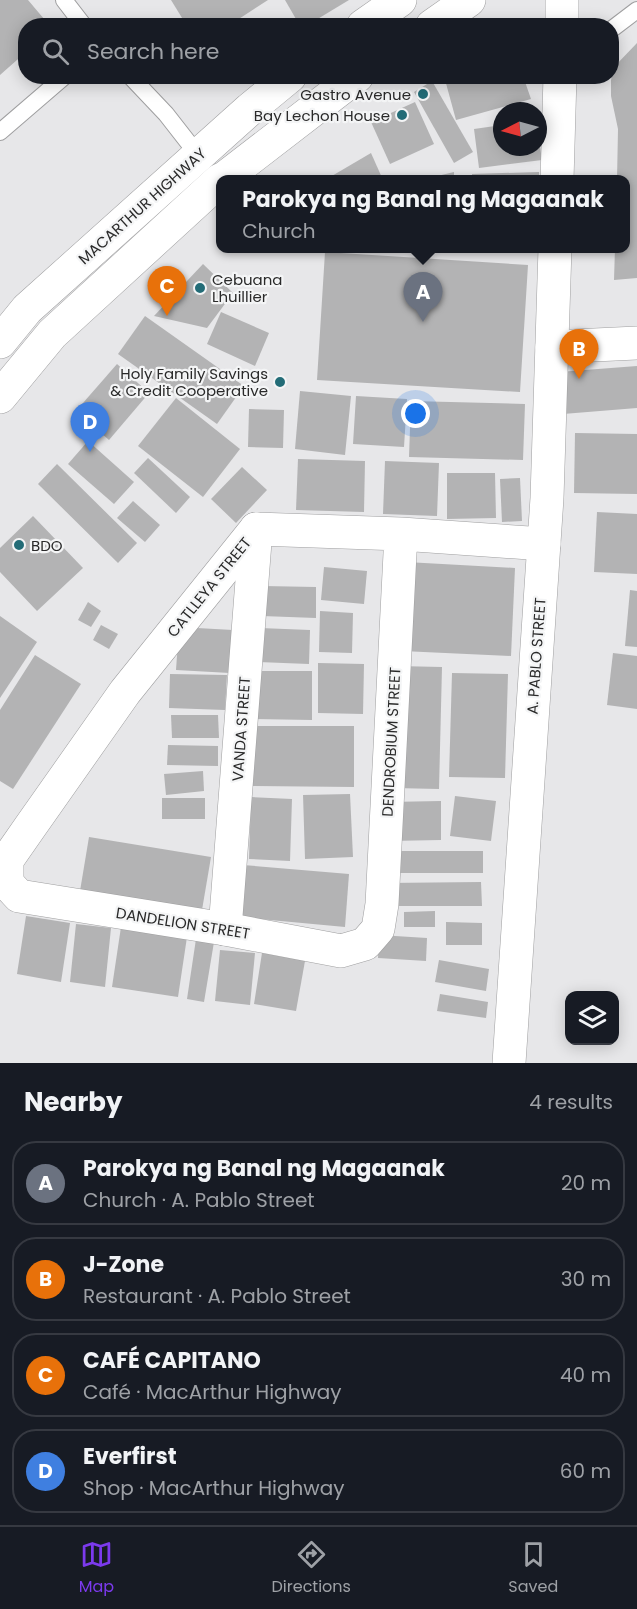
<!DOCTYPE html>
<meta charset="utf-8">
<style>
body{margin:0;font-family:Poppins,sans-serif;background:#20242c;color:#f1f3f6}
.controls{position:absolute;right:18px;bottom:18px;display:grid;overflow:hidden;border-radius:12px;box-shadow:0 3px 15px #0003}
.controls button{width:54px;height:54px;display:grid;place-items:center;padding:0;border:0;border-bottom:2px solid #363941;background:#171b24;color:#f1f3f6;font:30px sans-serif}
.compass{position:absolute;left:493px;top:102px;width:54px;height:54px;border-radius:50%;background:#171b24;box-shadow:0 3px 15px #0003;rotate:264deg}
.you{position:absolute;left:416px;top:414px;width:21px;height:21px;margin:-15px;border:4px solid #fff;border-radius:50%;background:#1a73e8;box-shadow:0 0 0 9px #1a73e833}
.badge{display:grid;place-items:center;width:39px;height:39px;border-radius:50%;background:#7c3aed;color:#fff;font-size:20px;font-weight:700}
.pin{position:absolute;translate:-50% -50px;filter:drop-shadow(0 2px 3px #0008)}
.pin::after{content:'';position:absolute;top:32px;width:21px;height:18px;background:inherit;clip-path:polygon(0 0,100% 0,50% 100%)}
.popup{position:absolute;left:216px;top:175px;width:414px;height:78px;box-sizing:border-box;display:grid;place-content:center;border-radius:12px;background:#171b24;filter:drop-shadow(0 2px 4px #0005);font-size:20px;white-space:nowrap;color:#9ea1a6}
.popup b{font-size:22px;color:#f1f3f6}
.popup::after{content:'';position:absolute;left:50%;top:100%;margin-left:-12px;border:12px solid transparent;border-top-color:#171b24}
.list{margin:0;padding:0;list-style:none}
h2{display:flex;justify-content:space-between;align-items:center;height:78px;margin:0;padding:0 24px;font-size:26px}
h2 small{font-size:20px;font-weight:400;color:#9ea1a6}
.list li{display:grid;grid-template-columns:39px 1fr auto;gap:18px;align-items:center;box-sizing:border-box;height:84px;margin:0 12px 12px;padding:0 12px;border:2px solid #363941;border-radius:24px}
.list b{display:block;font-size:22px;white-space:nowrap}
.list p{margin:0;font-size:20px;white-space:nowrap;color:#9ea1a6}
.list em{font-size:20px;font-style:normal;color:#9ea1a6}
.icon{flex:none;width:33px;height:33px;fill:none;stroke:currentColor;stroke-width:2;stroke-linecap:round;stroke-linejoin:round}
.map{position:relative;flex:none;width:637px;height:1063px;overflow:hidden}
.search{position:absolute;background:#171b24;box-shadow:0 3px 15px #0003;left:18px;right:18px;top:18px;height:66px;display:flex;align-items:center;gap:15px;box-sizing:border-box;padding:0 21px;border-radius:24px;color:#9ea1a6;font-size:22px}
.sheet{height:462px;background:#171b24}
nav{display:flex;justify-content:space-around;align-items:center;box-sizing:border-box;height:84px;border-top:2px solid #363941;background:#171b24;font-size:16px;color:#9ea1a6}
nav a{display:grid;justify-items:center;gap:3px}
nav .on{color:#7c3aed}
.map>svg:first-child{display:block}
</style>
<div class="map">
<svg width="637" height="1063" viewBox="0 0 637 1063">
<rect width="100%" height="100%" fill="#e7e7e9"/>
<g fill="#b3b3b4">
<path d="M0 0H28L50 26H26V52L0 75Z"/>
<path d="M171 0H268L228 26H187Z"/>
<path d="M285 0H349L306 26H300Z"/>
<path d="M637 43V278L614 280 615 248H626V180H617L618 129 611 96V80L614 67Z"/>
<path d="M444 76H523L531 99 456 120Z"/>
<path d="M432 81 473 152 454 163 414 92Z"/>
<path d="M415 102 434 144 390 164 371 122Z"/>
<path d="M502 125V147H540L542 160 479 168 474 129Z"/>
<path d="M371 153 383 180H325Z"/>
<path d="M454 172V180H425V179Z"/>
<path d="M539 172V180H472V174Z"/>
<path d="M325 252 528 265 520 392 317 380Z"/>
<path d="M203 264 233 293 207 328 154 316Z"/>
<path d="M221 312 269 333 255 366 207 344Z"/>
<path d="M145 316 244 386 217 424 118 354Z"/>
<path d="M117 364 149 393 109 440 76 411Z"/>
<path d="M637 366V408L563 414 559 372Z"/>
<path d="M300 391 351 396 345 455 295 449Z"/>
<path d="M356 396 407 399 404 447 353 444Z"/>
<path d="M176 398 240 449 203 497 138 446Z"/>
<path d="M411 401 525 404 523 460 409 457Z"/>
<path d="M249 409 284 410 283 448 248 447Z"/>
<path d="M575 433 637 434V494L574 493Z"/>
<path d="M88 441 134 482 114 504 68 464Z"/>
<path d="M148 458 190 497 176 513 134 473Z"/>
<path d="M298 459 365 461 364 512 296 510Z"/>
<path d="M385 461 439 463 437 516 383 514Z"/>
<path d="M57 464 137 543 118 563 38 484Z"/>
<path d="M242 467 267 490 236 523 211 499Z"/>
<path d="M447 473H495L496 518 447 519Z"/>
<path d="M520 478 522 521 502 522 500 479Z"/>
<path d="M133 501 160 525 145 542 117 518Z"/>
<path d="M597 512 637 514V574L594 572Z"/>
<path d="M33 516 83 568 37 611 0 572V548Z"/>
<path d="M406 562 515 568 511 656 402 651Z"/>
<path d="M324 567 367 571 364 604 321 600Z"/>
<path d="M263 586 316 587V618L262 616Z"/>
<path d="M630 590 637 591V647L625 646Z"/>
<path d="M88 602 101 611 91 627 78 620Z"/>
<path d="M320 611 353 613 352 653 319 652Z"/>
<path d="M0 616 37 642 0 698Z"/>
<path d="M101 625 118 634 109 649 93 640Z"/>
<path d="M179 627 233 630 230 673 176 670Z"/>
<path d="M260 628 310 630 309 664 258 662Z"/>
<path d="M613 653 637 656V709L607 705Z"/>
<path d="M35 655 81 684 13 789 0 781V710Z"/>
<path d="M318 663 364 664 363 714 318 713Z"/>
<path d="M397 666 442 667 439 789 394 788Z"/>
<path d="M253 671H312V720L253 719Z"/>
<path d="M452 673 508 674 505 778 449 777Z"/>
<path d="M170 674 227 675 225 710 169 708Z"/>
<path d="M171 715H218L219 738H172Z"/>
<path d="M249 726H354V787L249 786Z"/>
<path d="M168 745 218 746V766L167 765Z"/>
<path d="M203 771 204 791 166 795 164 774Z"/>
<path d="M350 794 353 857 305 859 303 795Z"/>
<path d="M455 796 496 801 491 841 450 836Z"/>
<path d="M251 797 292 799 290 861 249 859Z"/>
<rect x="162" y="798" width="43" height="21"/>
<path d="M441 801V840L389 841 388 802Z"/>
<path d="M89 837 211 857 202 910 80 891Z"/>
<path d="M386 851H483V873H387Z"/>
<path d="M243 865 349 874 345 927 239 917Z"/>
<path d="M481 882 482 906H385V883Z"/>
<path d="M435 911V927H404V912Z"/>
<path d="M26 916 70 923 61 982 17 974Z"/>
<path d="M446 922 482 923V945H446Z"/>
<path d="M76 924 111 928 105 987 70 982Z"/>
<path d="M121 927 187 937 178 997 112 987Z"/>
<path d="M379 935 427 938 426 961 378 958Z"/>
<path d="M196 939 214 942 204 1002 187 999Z"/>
<path d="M220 950 255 953 250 1005 215 1001Z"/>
<path d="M262 953 305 961 296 1011 254 1004Z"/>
<path d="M439 960 489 969 486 991 435 982Z"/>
<path d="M440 994 488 1002 486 1018 437 1011Z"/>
</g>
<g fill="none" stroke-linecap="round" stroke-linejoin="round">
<g stroke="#9f9fa0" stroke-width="18">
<g id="service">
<path d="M64 0 84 26"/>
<path d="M612 29 637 10"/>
<path d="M130 76 166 114 198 155"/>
<path d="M0 132 65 76"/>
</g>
</g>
<g stroke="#9f9fa0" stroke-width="34">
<g id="minor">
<path d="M552 347 637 343"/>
<path d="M401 534 382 904 378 929 365 944 341 951 225 929 19 896 7 883V860L30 827 125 692 256 529 401 534 544 544"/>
<path d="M225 929 256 529"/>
</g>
</g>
<g stroke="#9f9fa0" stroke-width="34">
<g id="tertiary">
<path d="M562 26V0"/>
<path d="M557 180 560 76"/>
<path d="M509 1063 547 498 555 248"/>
</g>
</g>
<g stroke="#9f9fa0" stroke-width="34">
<g id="trunk">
<path d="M363 26 400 0"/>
<path d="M432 26 469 0"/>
<path d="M222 180 357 76"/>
<path d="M0 342 27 309 250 109 290 76"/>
<path d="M0 397 52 334 220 180"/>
</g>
</g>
<use href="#service" stroke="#fff" stroke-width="16"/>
<use href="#minor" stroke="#fff" stroke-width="33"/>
<use href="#tertiary" stroke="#fff" stroke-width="33"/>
<use href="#trunk" stroke="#fff" stroke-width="33"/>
</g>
<g fill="#236c77" stroke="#f4f5f6" stroke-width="2">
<circle cx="423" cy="94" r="6"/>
<circle cx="402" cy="115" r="6"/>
<circle cx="200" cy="288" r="6"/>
<circle cx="280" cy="382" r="6"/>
<circle cx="19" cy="545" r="6"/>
</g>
<g text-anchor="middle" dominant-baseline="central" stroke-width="4.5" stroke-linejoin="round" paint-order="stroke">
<g font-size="15" fill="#2a2a2a" stroke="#f4f5f6" text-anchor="end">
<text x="411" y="94">Gastro Avenue</text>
<text x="390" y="115">Bay Lechon House</text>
<text x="212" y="279" text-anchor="start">Cebuana<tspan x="212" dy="17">Lhuillier</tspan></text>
<text x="268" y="373">Holy Family Savings<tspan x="268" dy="17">&amp; Credit Cooperative</tspan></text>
<text x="31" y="545" text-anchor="start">BDO</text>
</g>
<g font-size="15" fill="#2a2a2a" stroke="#f4f5f6">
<text transform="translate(142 206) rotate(-42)">MACARTHUR HIGHWAY</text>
<text transform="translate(209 587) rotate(-51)">CATLLEYA STREET</text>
<text transform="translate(536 656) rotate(-86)">A. PABLO STREET</text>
<text transform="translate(241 729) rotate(-86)">VANDA STREET</text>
<text transform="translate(391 742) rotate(-87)">DENDROBIUM STREET</text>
<text transform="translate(183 923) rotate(9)">DANDELION STREET</text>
</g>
</g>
</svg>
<div class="controls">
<button><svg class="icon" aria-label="layers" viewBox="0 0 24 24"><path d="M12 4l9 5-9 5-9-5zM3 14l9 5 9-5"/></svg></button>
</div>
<svg class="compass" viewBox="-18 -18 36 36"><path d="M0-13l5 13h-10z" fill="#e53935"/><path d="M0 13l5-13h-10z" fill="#9ea1a6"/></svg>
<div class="you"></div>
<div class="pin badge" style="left:423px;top:322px;background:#6b7280">A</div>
<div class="popup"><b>Parokya ng Banal ng Magaanak</b>Church</div>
<div class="pin badge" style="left:579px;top:379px;background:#e8710a">B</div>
<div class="pin badge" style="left:167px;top:316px;background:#e8710a">C</div>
<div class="pin badge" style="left:90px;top:452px;background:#3f7fe0">D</div>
<div class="search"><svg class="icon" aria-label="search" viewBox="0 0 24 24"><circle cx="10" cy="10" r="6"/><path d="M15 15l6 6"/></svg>Search here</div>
</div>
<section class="sheet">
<h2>Nearby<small>4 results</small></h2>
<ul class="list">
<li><span class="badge" style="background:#6b7280">A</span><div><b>Parokya ng Banal ng Magaanak</b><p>Church · A. Pablo Street</p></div><em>20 m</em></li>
<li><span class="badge" style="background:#e8710a">B</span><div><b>J-Zone</b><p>Restaurant · A. Pablo Street</p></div><em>30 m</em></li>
<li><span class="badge" style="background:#e8710a">C</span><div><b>CAFÉ CAPITANO</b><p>Café · MacArthur Highway</p></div><em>40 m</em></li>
<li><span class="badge" style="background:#3f7fe0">D</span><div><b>Everfirst</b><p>Shop · MacArthur Highway</p></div><em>60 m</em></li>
</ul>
</section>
<nav>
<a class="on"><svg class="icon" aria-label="map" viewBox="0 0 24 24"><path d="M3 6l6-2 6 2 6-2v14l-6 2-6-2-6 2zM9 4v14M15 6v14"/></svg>Map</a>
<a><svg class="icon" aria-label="directions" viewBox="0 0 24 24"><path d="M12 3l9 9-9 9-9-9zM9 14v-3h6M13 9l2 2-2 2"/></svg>Directions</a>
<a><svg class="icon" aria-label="saved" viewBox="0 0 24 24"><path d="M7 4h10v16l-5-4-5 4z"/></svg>Saved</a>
</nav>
